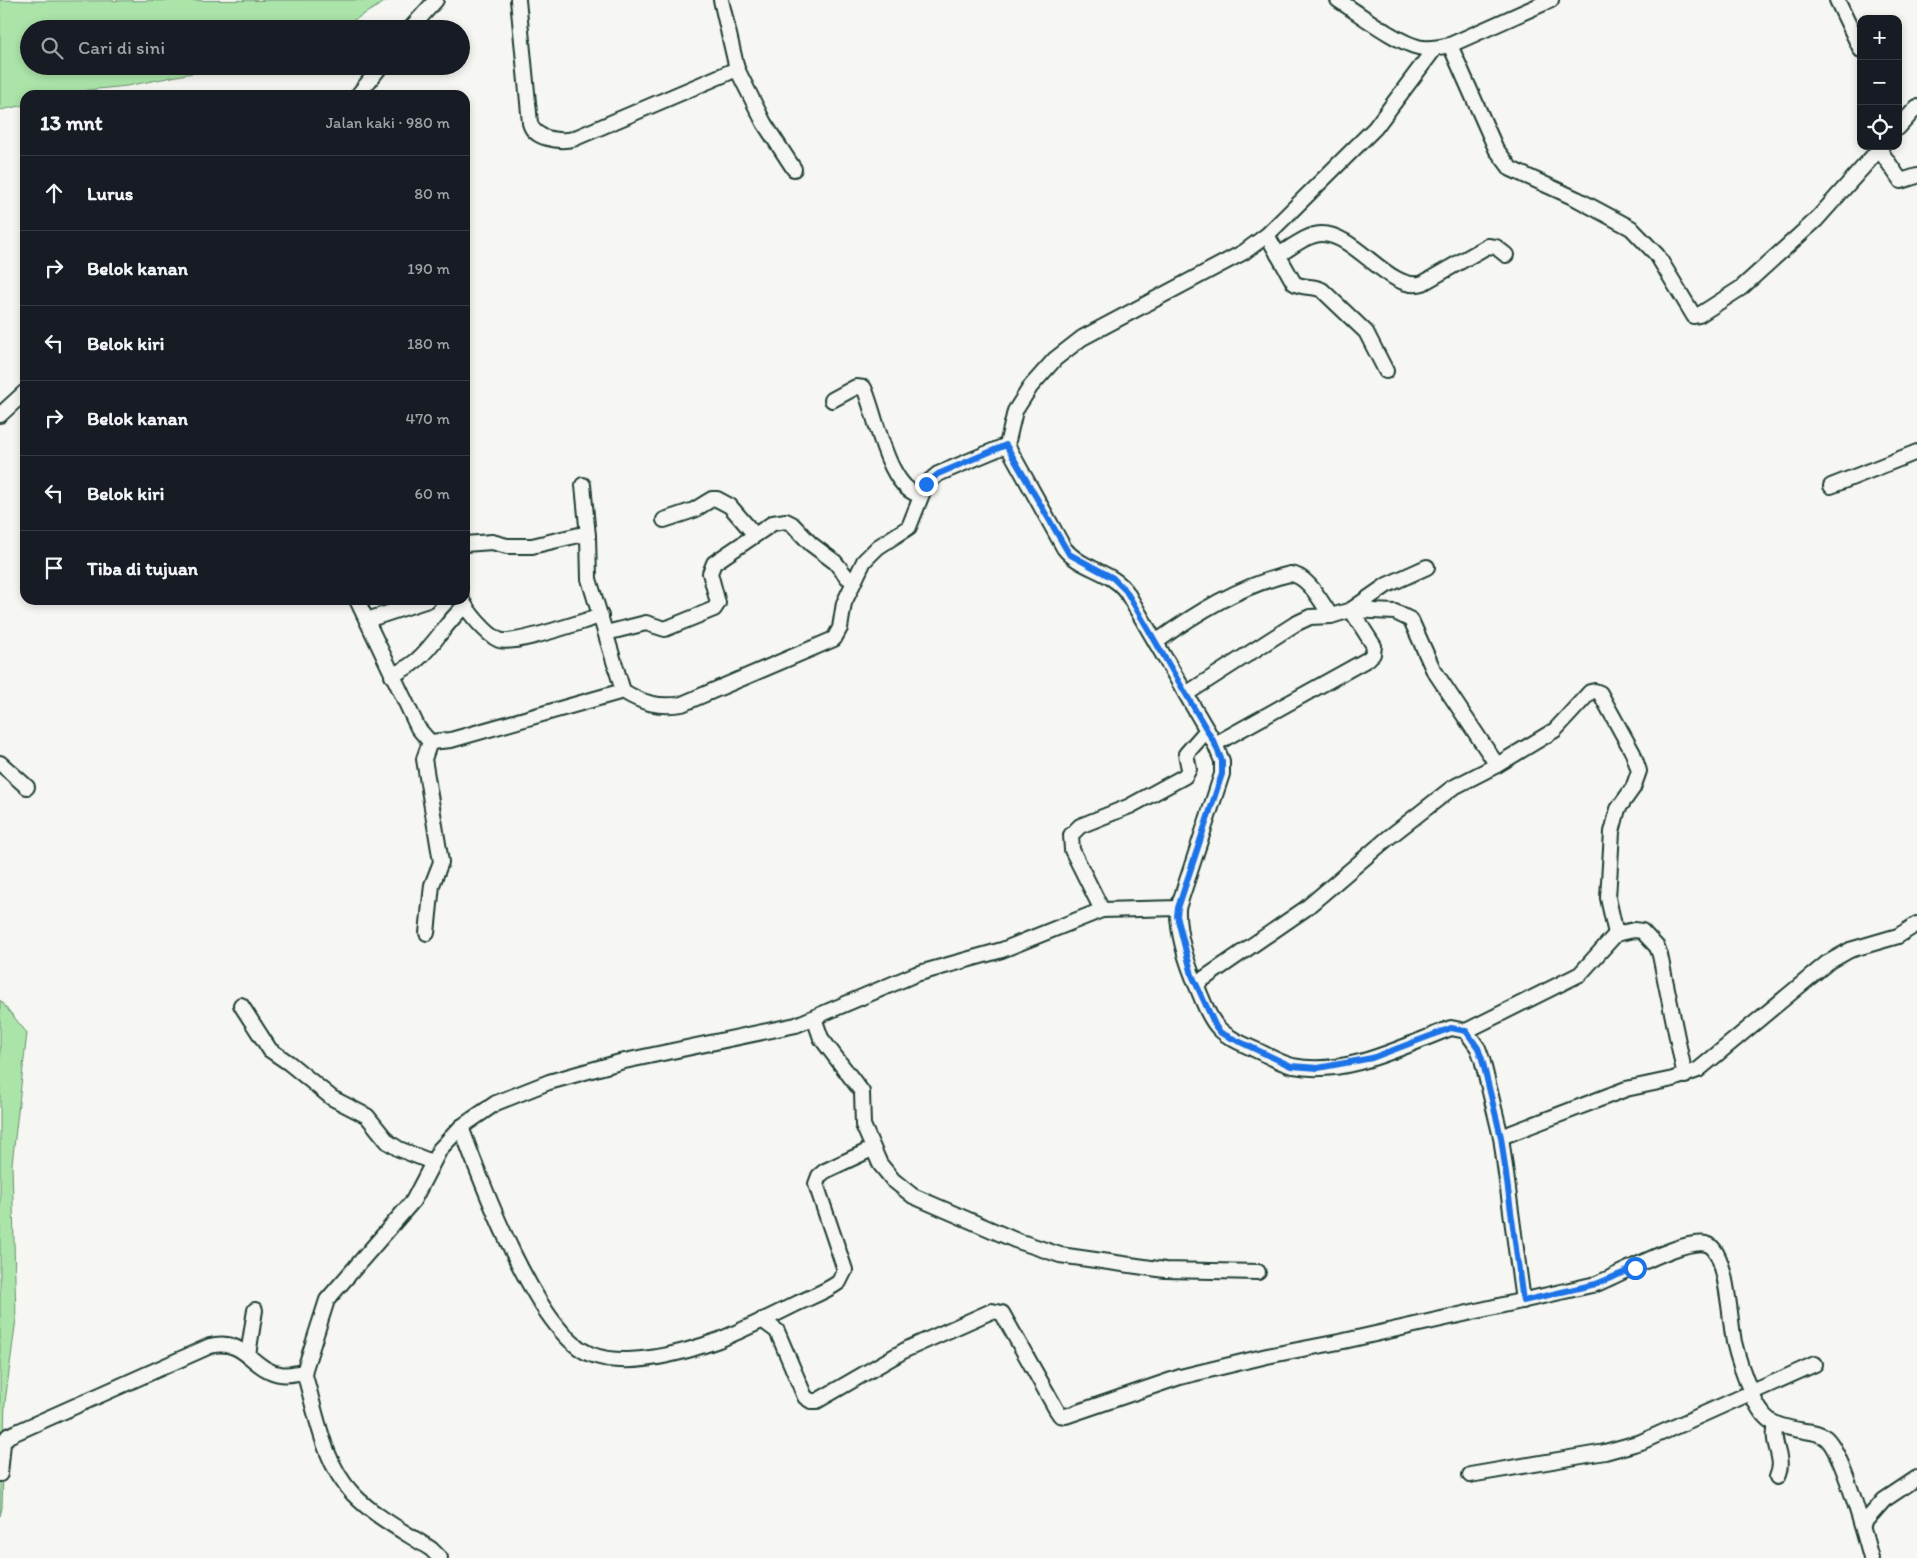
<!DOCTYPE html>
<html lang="id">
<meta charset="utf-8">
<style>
body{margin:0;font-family:Itim,sans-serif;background:#20242c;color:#f1f3f6}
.controls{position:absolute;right:15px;top:15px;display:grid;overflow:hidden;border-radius:10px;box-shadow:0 2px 8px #0003}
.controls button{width:45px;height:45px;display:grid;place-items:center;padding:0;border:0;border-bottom:1px solid #363941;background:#171b24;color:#f1f3f6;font:25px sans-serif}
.stop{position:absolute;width:15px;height:15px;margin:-11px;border:4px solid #1a73e8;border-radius:50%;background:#fff}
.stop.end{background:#1a73e8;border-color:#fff;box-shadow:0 1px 5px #0008}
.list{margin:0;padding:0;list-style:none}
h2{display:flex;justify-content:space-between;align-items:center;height:65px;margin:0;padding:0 20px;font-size:21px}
h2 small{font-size:16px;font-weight:400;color:#9ea1a6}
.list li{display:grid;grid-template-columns:32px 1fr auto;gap:15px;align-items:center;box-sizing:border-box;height:75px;padding:0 20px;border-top:1px solid #363941}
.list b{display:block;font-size:19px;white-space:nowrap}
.list em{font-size:16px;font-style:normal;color:#9ea1a6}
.icon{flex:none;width:28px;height:28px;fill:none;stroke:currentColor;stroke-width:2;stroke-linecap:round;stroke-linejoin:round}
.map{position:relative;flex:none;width:1917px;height:1558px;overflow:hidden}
.search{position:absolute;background:#171b24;box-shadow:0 2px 8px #0003;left:20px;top:20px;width:450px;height:55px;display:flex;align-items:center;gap:12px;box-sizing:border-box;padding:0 18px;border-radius:28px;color:#9ea1a6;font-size:19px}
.panel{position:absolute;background:#171b24;box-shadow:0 2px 8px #0003;left:20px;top:90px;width:450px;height:515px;border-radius:15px}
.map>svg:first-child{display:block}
</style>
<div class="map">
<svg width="1917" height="1558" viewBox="0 0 1917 1558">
<rect width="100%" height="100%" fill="#f6f6f2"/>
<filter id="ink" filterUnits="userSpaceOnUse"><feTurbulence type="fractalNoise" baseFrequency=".02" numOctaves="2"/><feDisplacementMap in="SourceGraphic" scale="10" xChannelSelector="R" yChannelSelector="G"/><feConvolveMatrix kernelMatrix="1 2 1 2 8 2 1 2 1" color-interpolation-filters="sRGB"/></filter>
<g filter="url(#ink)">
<g fill="#abe4a9" stroke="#65906e">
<path d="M0 0 35 1 388 0 354 20 331 29H29V66H227L127 86 88 90 72 95H25V105L0 110Z"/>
<path d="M0 1000 27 1033 12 1164 16 1319 5 1402 2 1508 0 1516Z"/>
</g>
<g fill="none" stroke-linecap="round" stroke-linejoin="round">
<g stroke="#1f3d34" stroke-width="18">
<g id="minor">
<path d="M518 0 530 123C534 139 559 142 573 139L737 69"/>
<path d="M721 0 737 69 764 123 794 169"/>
<path d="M1338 0C1358 13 1400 45 1423 48 1432 49 1441 47 1450 45L1551 0"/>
<path d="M1837 0 1861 50"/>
<path d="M410 29 436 0"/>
<path d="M1450 45 1496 149 1511 169 1577 199 1631 228 1657 255 1694 316 1699 315 1741 288 1816 220 1882 146"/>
<path d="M358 95 381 66"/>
<path d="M1898 128 1917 107"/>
<path d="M1879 149 1901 181 1917 176"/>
<path d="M1267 235 1294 283C1303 289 1313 285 1322 290L1366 332 1386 371"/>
<path d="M1278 255C1291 248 1307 234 1322 234 1356 234 1391 294 1423 283L1488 246 1496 247 1506 255"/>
<path d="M832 400 856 387 864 388C876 414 888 491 921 495"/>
<path d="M0 415 25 392"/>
<path d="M583 485 588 536 589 579 623 691"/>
<path d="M1831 486 1917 452"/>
<path d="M664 520 694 510 712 499H717L730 506 755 535"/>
<path d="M465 544 492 542 507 546H532L579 535 588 536"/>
<path d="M357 600 418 728 430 742 451 740 623 691C642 703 659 708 682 704L834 639 840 628 844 603 864 561 878 547 909 527 926 484 938 474 1007 445"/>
<path d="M462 600C467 611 487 635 499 640 513 646 582 621 601 616"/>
<path d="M1351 610 1395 612 1411 620 1433 669 1497 765"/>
<path d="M367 620 428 600"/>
<path d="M606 633 646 623 665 629 714 609 718 603 710 573 714 563 773 523 786 521 792 524 811 544 835 562 847 577 853 580"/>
<path d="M1156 642C1196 613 1241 585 1290 574 1308 575 1321 602 1331 616"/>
<path d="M392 676C400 671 411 666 418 659 436 643 446 622 465 606"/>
<path d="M1186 694 1295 624 1310 617 1331 616 1351 610 1387 585 1427 567"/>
<path d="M1215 744 1368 659 1373 654 1374 646 1351 610"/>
<path d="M0 763 27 787"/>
<path d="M1178 908C1177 934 1188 966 1198 989 1215 1031 1218 1033 1258 1051 1269 1056 1282 1064 1293 1066 1346 1077 1403 1046 1451 1028L1466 1031 1478 1048 1482 1059 1501 1137 1523 1301"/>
<path d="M1102 910 1072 850 1071 835 1080 826 1130 806 1185 776 1189 769 1186 754 1207 730"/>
<path d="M427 933 432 885 441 862 424 759 430 742"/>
<path d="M1196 984 1305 909 1388 838 1452 788 1497 765 1555 730 1590 692 1595 691 1600 693 1633 753 1639 771 1633 788 1618 809 1612 832 1608 898 1616 934"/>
<path d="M241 1005 270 1050 289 1063 332 1098 367 1116 388 1142 399 1149 432 1162"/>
<path d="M814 1018 821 1038 862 1092 863 1125 880 1164 893 1180 913 1196 1015 1240 1060 1255 1165 1270 1258 1272"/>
<path d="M1466 1031 1580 974 1616 934 1634 930 1642 931 1657 947 1660 955 1685 1076"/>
<path d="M461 1127C481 1181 537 1333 590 1354 626 1369 683 1353 719 1340 746 1329 772 1316 798 1303 811 1297 827 1291 839 1282L845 1270 816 1184 819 1176 825 1171 872 1149"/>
<path d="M1501 1137 1626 1089 1673 1079 1698 1070 1827 963 1850 950 1898 936 1917 924"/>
<path d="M762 1320 777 1331 805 1397 811 1401H817L907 1349 992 1311 1002 1313 1056 1409 1060 1415 1066 1416 1180 1377 1267 1356 1344 1341 1596 1284C1620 1275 1688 1235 1709 1245 1727 1254 1730 1322 1734 1342 1738 1359 1744 1376 1751 1392 1764 1424 1773 1425 1805 1431 1813 1432 1820 1433 1826 1438 1843 1453 1864 1533 1871 1558"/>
<path d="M248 1355 255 1310"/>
<path d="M304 1372C316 1412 323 1463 353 1494 375 1517 405 1532 431 1549L440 1558"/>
<path d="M1776 1426C1770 1444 1786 1458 1777 1477"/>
<path d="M0 1474 3 1443 8 1436 210 1346C245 1337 252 1370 280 1374 288 1376 296 1373 304 1372L327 1300 413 1201 440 1149 461 1127 496 1103 549 1082 620 1062 796 1025 916 974 1002 950 1102 910 1178 908 1222 774V761L1215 744 1126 591C1110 570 1080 569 1064 548L1007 445 1015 411 1031 386 1055 359 1082 338 1244 252 1267 235 1375 128 1435 48"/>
<path d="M1470 1475 1605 1452 1641 1442 1815 1364"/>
<path d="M1862 1525 1884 1500 1917 1478"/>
</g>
</g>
<use href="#minor" stroke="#f6f6f2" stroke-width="14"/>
</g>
</g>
<g fill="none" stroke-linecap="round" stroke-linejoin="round" filter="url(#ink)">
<path stroke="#1a73e8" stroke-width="6" d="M926 484 938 474 1006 445 1069 554 1113 578 1126 591 1215 744 1222 761V774L1178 908 1177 916 1192 975 1216 1027 1221 1033 1291 1066 1318 1068 1372 1058 1451 1028 1466 1031 1478 1048 1482 1059 1501 1137 1523 1301 1596 1284 1635 1268"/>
</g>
</svg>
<div class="controls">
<button>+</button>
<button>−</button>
<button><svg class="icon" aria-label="locate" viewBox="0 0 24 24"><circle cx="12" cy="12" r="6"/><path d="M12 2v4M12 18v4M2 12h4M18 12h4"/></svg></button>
</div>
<div class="stop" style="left:1635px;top:1268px"></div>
<div class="stop end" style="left:926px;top:484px"></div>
<div class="search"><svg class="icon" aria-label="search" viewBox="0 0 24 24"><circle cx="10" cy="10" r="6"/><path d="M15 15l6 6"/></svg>Cari di sini</div>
<section class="panel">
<h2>13 mnt<small>Jalan kaki · 980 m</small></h2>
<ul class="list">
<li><svg class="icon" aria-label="ahead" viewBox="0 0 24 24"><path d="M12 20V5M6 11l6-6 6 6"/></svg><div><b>Lurus</b></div><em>80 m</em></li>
<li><svg class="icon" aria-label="right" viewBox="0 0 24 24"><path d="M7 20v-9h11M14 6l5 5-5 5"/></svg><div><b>Belok kanan</b></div><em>190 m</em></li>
<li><svg class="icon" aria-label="left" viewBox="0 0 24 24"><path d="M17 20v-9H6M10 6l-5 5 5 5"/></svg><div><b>Belok kiri</b></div><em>180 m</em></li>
<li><svg class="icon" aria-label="right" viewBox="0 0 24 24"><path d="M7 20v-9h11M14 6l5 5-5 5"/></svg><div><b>Belok kanan</b></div><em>470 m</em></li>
<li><svg class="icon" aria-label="left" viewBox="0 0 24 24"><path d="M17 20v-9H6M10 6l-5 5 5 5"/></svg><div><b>Belok kiri</b></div><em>60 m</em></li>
<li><svg class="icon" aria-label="arrive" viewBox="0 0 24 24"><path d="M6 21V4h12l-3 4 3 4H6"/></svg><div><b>Tiba di tujuan</b></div></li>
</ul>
</section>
</div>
